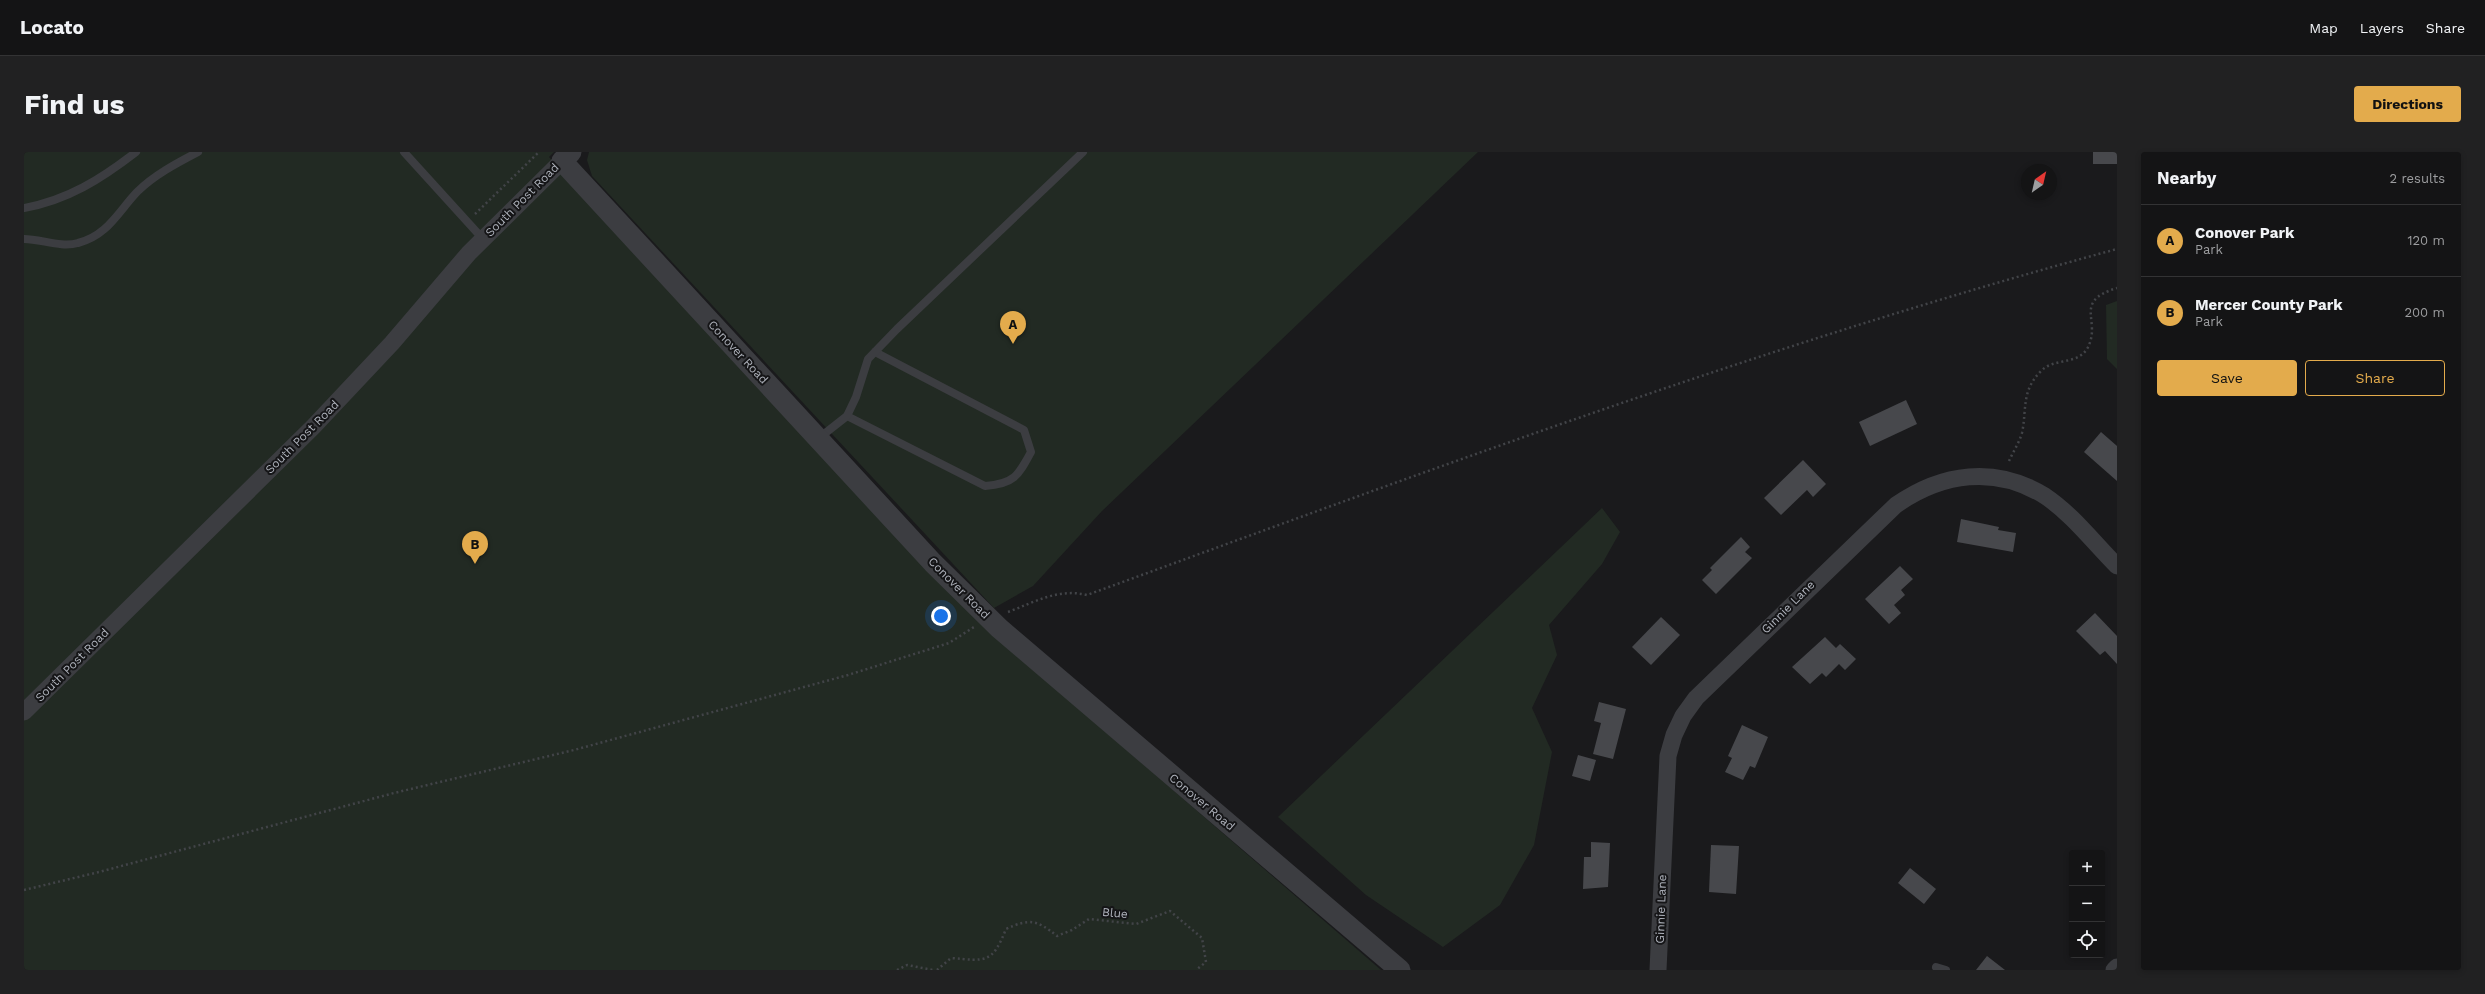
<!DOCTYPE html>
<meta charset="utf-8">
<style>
body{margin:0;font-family:"Work Sans",sans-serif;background:#212122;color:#f1f3f6}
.controls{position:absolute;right:12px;bottom:12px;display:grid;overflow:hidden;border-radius:4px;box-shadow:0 2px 6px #0003}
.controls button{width:36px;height:36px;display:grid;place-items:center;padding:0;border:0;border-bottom:1px solid #333334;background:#141415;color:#f1f3f6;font:20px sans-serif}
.compass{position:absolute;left:1997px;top:12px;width:36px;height:36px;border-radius:50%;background:#141415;box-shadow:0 2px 6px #0003;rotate:34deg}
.you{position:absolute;left:917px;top:464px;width:14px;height:14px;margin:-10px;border:3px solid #fff;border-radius:50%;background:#1a73e8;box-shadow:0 0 0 6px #1a73e833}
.badge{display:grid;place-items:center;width:26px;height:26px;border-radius:50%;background:#e3ab4c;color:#111;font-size:13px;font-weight:700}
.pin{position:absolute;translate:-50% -33px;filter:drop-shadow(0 1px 2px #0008)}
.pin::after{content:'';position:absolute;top:21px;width:14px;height:12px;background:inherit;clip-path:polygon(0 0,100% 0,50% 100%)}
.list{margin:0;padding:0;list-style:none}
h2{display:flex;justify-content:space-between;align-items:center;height:52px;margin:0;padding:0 16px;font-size:17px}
h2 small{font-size:13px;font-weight:400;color:#9d9ea0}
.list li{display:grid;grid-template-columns:26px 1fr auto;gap:12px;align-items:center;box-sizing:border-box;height:72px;padding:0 16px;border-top:1px solid #333334}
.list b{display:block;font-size:15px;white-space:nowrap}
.list p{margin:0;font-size:13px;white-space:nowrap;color:#9d9ea0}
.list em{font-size:13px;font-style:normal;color:#9d9ea0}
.actions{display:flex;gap:8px;padding:12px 16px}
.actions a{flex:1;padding:9px 0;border:1px solid #e3ab4c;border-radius:4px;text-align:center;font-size:14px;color:#e3ab4c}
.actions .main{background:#e3ab4c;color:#111}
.icon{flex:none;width:22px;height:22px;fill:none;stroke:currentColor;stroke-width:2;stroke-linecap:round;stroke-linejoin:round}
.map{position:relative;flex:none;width:2093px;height:818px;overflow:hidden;border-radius:4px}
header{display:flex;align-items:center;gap:24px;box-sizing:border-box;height:56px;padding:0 20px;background:#141415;border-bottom:1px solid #333334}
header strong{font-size:19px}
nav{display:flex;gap:22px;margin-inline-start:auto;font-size:14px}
.intro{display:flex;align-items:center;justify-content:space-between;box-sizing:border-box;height:96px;padding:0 24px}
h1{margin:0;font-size:28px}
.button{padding:10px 18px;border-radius:4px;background:#e3ab4c;color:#111;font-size:14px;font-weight:700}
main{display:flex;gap:24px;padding:0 24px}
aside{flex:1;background:#141415;border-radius:4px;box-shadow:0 2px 6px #0003}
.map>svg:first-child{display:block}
</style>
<header>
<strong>Locato</strong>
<nav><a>Map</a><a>Layers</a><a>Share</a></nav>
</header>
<div class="intro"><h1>Find us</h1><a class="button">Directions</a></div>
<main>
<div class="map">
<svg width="2093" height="818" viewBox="0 0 2093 818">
<rect width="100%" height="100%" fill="#1a1a1c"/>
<g fill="#222a23">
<path d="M0 0H530L525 5 550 33 1067 567 1357 818H0Z"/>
<path d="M565 0H1454L1078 359 1009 434 970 456 568 24 563 8Z"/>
<path d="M2093 149V217L2083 207 2082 153Z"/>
<path d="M1578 356 1596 380 1578 412 1525 473 1533 503 1508 556 1528 600 1510 693 1476 753 1419 795 1342 743 1254 665Z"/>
</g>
<g fill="#47484c">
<rect x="2069" y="0" width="24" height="12"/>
<path d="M1882 248 1893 272 1846 294 1835 270Z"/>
<path d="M2077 280 2093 294V329L2060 300Z"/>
<path d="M1779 308 1802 332 1789 345 1783 338 1757 363 1740 346Z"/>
<path d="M1937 367 1975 375 1974 378 1992 381 1989 400 1933 390Z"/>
<path d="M1717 385 1726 395 1721 400 1728 406 1692 442 1678 428 1688 418 1686 416Z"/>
<path d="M1876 414 1889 427 1877 438 1881 443 1870 453 1877 461 1865 472 1841 447Z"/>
<path d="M2071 461 2093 484V512L2081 499 2076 503 2052 479Z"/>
<path d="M1637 465 1656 483 1627 513 1608 495Z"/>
<path d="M1801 485 1812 496 1816 492 1832 507 1821 518 1815 512 1802 525 1798 521 1786 532 1768 515Z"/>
<path d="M1575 550 1602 557 1589 607 1569 602 1577 571 1570 569Z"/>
<path d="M1718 573 1744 585 1731 616 1726 614 1719 628 1701 620 1708 606 1704 604Z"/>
<path d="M1554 603 1572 608 1566 629 1548 624Z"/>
<path d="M1567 690 1586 691 1584 735 1559 737 1560 705H1567Z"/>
<path d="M1687 693 1715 694 1712 742 1685 740Z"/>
<path d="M1886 716 1912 737 1900 752 1874 731Z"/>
<path d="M1963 804 1981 818H1952Z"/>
</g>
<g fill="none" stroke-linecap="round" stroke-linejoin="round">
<g stroke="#424448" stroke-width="2.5" stroke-dasharray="2 3" stroke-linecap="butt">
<path d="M451 62 515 0"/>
<path d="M1985 309C1989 300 1995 291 1998 281 2003 257 1997 239 2017 219 2029 206 2053 213 2063 197 2079 169 2047 150 2093 136"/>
<path d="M984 460C1011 450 1034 436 1063 443 1403 319 1743 192 2093 97"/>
<path d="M0 738 75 720 370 641 550 598 824 523 925 491 950 475"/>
<path d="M873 818 883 813 909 818"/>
<path d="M913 818 927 806C962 809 968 812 982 777 1006 766 1013 768 1033 784L1048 778 1065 767 1112 772 1146 759 1178 786 1182 810 1172 818"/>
</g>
<g stroke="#3c3d41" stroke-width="8">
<path d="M380 0 459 87"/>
<path d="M0 56C44 48 77 27 112 0"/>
<path d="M0 87C17 87 37 96 54 91 83 84 94 60 113 40 130 23 153 11 174 0"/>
<path d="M823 264 961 334C990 332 994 324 1007 300L1000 278 851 200"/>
<path d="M795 286 823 264 832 245 844 207 873 177 1059 0"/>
<path d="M1912 815 1922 818"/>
</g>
<g stroke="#3c3d41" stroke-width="17">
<path d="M0 560 289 275 368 191 445 101 538 9"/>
<path d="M1634 818 1644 604 1650 583 1659 564 1672 546 1872 353C1918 321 1971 313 2021 344 2048 362 2070 391 2093 414"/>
<path d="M2090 818 2093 815"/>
</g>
<path stroke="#3c3d41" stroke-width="21" d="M547 0 538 9 909 411 975 476 1376 818"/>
</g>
<g text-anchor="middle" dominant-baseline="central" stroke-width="4" stroke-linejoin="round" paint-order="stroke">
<g font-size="12" fill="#aeb2bb" stroke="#151517">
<text transform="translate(498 48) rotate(-45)">South Post Road</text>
<text transform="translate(714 200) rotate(47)">Conover Road</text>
<text transform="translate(278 285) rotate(-45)">South Post Road</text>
<text transform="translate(935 436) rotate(45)">Conover Road</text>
<text transform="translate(1764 455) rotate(-45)">Ginnie Lane</text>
<text transform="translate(48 513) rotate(-45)">South Post Road</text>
<text transform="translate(1178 650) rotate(40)">Conover Road</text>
<text transform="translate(1637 757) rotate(-88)">Ginnie Lane</text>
<text transform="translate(1091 761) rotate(6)">Blue</text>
</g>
</g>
</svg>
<div class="controls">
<button>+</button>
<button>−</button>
<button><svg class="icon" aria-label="locate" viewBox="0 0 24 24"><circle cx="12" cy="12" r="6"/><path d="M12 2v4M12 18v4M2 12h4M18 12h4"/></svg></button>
</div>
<svg class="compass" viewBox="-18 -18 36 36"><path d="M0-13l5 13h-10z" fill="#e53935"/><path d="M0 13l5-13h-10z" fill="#9d9ea0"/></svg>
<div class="you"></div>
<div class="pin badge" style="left:989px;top:192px">A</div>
<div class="pin badge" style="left:451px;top:412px">B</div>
</div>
<aside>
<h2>Nearby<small>2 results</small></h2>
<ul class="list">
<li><span class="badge">A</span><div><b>Conover Park</b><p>Park</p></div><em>120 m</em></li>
<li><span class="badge">B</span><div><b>Mercer County Park</b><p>Park</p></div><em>200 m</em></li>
</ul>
<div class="actions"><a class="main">Save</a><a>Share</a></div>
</aside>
</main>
